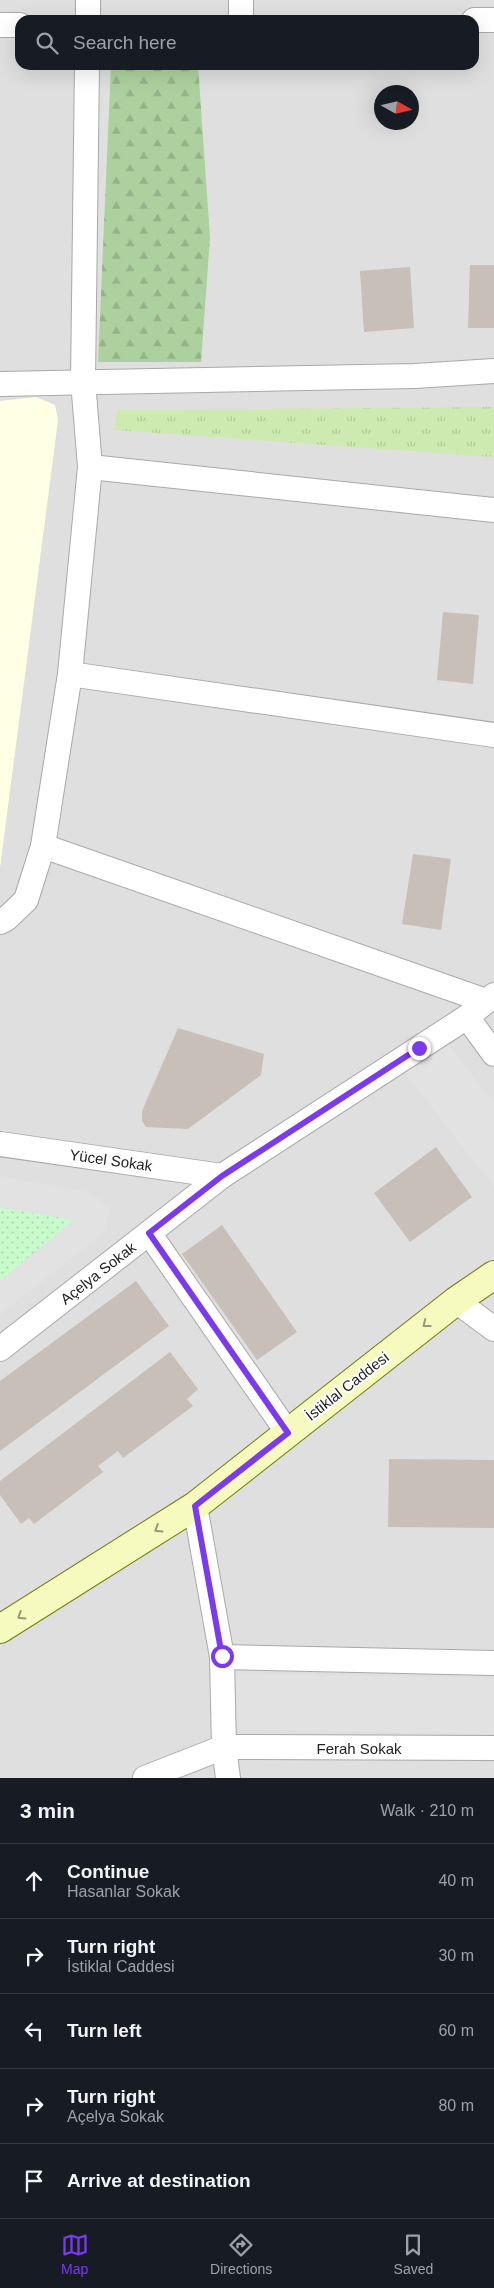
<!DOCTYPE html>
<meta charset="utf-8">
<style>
body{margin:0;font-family:Helvetica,sans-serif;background:#242831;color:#f1f3f6}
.compass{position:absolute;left:374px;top:85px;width:45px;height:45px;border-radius:50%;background:#171b24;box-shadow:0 5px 20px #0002;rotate:98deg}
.stop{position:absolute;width:15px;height:15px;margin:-11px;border:4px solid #7c3aed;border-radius:50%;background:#fff}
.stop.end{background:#7c3aed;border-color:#fff;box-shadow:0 1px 5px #0008}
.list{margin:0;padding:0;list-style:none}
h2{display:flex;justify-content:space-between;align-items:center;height:65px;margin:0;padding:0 20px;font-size:21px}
h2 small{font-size:16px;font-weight:400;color:#9ea1a6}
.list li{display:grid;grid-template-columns:32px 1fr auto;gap:15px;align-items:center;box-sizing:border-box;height:75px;padding:0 20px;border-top:1px solid #363941}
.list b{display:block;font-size:19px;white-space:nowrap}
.list p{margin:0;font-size:16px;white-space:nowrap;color:#9ea1a6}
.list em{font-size:16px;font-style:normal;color:#9ea1a6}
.icon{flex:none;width:28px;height:28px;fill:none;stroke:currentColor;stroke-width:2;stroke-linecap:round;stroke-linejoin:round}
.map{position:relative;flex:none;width:494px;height:1778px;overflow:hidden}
.search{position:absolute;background:#171b24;box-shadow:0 5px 20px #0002;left:15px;right:15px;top:15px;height:55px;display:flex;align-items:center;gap:12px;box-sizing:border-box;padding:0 18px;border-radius:15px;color:#9ea1a6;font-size:19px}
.sheet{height:440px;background:#171b24}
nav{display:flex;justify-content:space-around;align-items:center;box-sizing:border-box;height:70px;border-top:1px solid #363941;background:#171b24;font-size:14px;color:#9ea1a6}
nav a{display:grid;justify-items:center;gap:2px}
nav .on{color:#7c3aed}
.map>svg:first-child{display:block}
</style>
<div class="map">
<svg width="494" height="1778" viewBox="0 0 494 1778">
<defs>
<pattern id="grass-tufts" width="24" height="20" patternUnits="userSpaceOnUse" patternTransform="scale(1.25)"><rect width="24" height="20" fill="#cdebb0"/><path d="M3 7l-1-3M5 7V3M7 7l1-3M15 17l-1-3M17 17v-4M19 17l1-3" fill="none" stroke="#b0c997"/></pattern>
<pattern id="forest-firs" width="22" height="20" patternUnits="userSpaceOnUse" patternTransform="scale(1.25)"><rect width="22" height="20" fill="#add19e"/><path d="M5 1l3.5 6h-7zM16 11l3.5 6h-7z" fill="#95b388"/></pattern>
<pattern id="park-dots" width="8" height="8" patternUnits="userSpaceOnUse" patternTransform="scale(1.25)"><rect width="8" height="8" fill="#c8facc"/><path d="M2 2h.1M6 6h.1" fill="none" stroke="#acd6af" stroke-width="1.8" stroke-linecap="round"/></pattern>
</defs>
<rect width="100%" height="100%" fill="#f2efe9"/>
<path fill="#e0dfdf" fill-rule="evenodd" d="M0 0H494V1778H0ZM20 20H474V65H20ZM382 92H412V122H382Z"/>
<path fill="#ffffe5" d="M36 397 55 405 58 420 0 868V401Z"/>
<path fill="url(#grass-tufts)" d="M494 407V457L114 430 117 410Z"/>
<path fill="url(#forest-firs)" d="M111 65H198L210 238 201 362H98Z"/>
<path fill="url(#park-dots)" d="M0 1207 74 1220 0 1281Z"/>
<g fill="#e2e2e2">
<path d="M445 1040 494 1103V1187L404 1072Z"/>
<path d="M0 1177 88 1192 101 1200 109 1209 108 1219 104 1230 96 1239 0 1315V1281L74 1220 0 1207Z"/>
<path d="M234 1674 494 1678V1734L232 1729Z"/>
</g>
<g fill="#c7bfb8">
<path d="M470 265H494V328H468Z"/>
<path d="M410 267 414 328 364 332 360 271Z"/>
<path d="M443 612 479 615 473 684 437 680Z"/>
<path d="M413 854 451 859 441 930 402 924Z"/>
<path d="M178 1028 264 1054 261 1075 188 1129 146 1127 142 1121V1111Z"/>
<path d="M436 1147 472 1197 410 1242 374 1193Z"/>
<path d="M222 1225 297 1332 257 1360 182 1254Z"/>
<path d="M136 1281 169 1326 0 1451V1381Z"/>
<path d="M170 1352 198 1389 187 1399 193 1406 123 1458 118 1451 98 1466 103 1472 34 1524 29 1518 21 1524 0 1495V1481Z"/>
<path d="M389 1459 494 1460V1528L388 1527Z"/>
</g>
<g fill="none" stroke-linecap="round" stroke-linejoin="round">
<g stroke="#a9a9a9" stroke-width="26">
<g id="street">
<path d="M241 0V20"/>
<path d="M88 20V0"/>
<path d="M474 20H494"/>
<path d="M0 25H20"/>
<path d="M0 384 415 376 494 371"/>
<path d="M90 467 494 510"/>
<path d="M70 674 494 735"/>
<path d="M43 846 486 1001"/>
<path d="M0 922 6 919 26 900 43 846 70 674 90 467 83 381 87 65"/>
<path d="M467 1017 494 1054"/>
<path d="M0 1144 222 1176"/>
<path d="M149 1233 288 1433"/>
<path d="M456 1301 494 1329"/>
<path d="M0 1349 222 1176 467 1017 494 995"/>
<path d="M195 1506 222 1657 224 1747 228 1778"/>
<path d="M222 1657 494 1663"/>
<path d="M145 1778 224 1747 494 1748"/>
</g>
</g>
<g stroke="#707d05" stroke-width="30">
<path id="secondary" d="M0 1629 195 1506 456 1301 494 1275"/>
</g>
<use href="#street" stroke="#fff" stroke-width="24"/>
<use href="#secondary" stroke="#f7fabf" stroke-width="28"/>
</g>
<defs><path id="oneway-chevron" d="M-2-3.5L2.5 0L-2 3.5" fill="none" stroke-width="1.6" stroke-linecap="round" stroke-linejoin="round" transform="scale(1.25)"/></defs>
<g stroke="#979978">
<use href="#oneway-chevron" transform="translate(426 1324) rotate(142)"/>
<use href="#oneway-chevron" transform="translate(158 1529) rotate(148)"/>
<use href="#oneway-chevron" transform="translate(21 1616) rotate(148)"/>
</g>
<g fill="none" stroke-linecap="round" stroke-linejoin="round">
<path stroke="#7c3aed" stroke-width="6" d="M222 1656 195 1506 288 1433 149 1233 222 1176 419 1048"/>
</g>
<g text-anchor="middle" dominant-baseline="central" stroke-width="4" stroke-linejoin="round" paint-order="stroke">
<g font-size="15" fill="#222" stroke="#fff">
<text transform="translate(111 1160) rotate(8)">Yücel Sokak</text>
<text transform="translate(98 1273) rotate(-38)">Açelya Sokak</text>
<text transform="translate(347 1386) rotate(-38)">İstiklal Caddesi</text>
<text x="359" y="1748">Ferah Sokak</text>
</g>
</g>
</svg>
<svg class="compass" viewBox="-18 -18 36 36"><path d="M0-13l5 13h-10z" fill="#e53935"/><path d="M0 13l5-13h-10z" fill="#9ea1a6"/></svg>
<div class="stop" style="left:222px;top:1656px"></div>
<div class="stop end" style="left:419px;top:1048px"></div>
<div class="search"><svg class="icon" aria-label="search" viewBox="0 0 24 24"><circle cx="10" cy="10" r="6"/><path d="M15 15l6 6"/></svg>Search here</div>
</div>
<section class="sheet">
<h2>3 min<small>Walk · 210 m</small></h2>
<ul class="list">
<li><svg class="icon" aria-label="ahead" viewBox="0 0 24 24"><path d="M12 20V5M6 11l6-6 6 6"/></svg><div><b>Continue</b><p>Hasanlar Sokak</p></div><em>40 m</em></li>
<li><svg class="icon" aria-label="right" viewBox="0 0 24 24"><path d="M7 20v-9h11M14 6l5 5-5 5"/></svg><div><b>Turn right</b><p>İstiklal Caddesi</p></div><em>30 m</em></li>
<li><svg class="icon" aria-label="left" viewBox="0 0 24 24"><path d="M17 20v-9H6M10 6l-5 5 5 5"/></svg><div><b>Turn left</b></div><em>60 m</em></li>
<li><svg class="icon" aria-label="right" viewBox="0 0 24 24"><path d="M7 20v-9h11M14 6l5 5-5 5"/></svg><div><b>Turn right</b><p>Açelya Sokak</p></div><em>80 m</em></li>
<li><svg class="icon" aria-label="arrive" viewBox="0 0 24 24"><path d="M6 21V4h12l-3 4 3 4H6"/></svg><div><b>Arrive at destination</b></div></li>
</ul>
</section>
<nav>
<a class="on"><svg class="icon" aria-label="map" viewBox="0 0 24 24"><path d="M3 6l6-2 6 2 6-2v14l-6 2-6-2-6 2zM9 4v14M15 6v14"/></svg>Map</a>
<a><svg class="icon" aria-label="directions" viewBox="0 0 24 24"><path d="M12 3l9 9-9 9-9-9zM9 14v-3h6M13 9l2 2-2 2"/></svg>Directions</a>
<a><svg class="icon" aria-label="saved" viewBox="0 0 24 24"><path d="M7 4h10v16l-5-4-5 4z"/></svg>Saved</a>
</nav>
